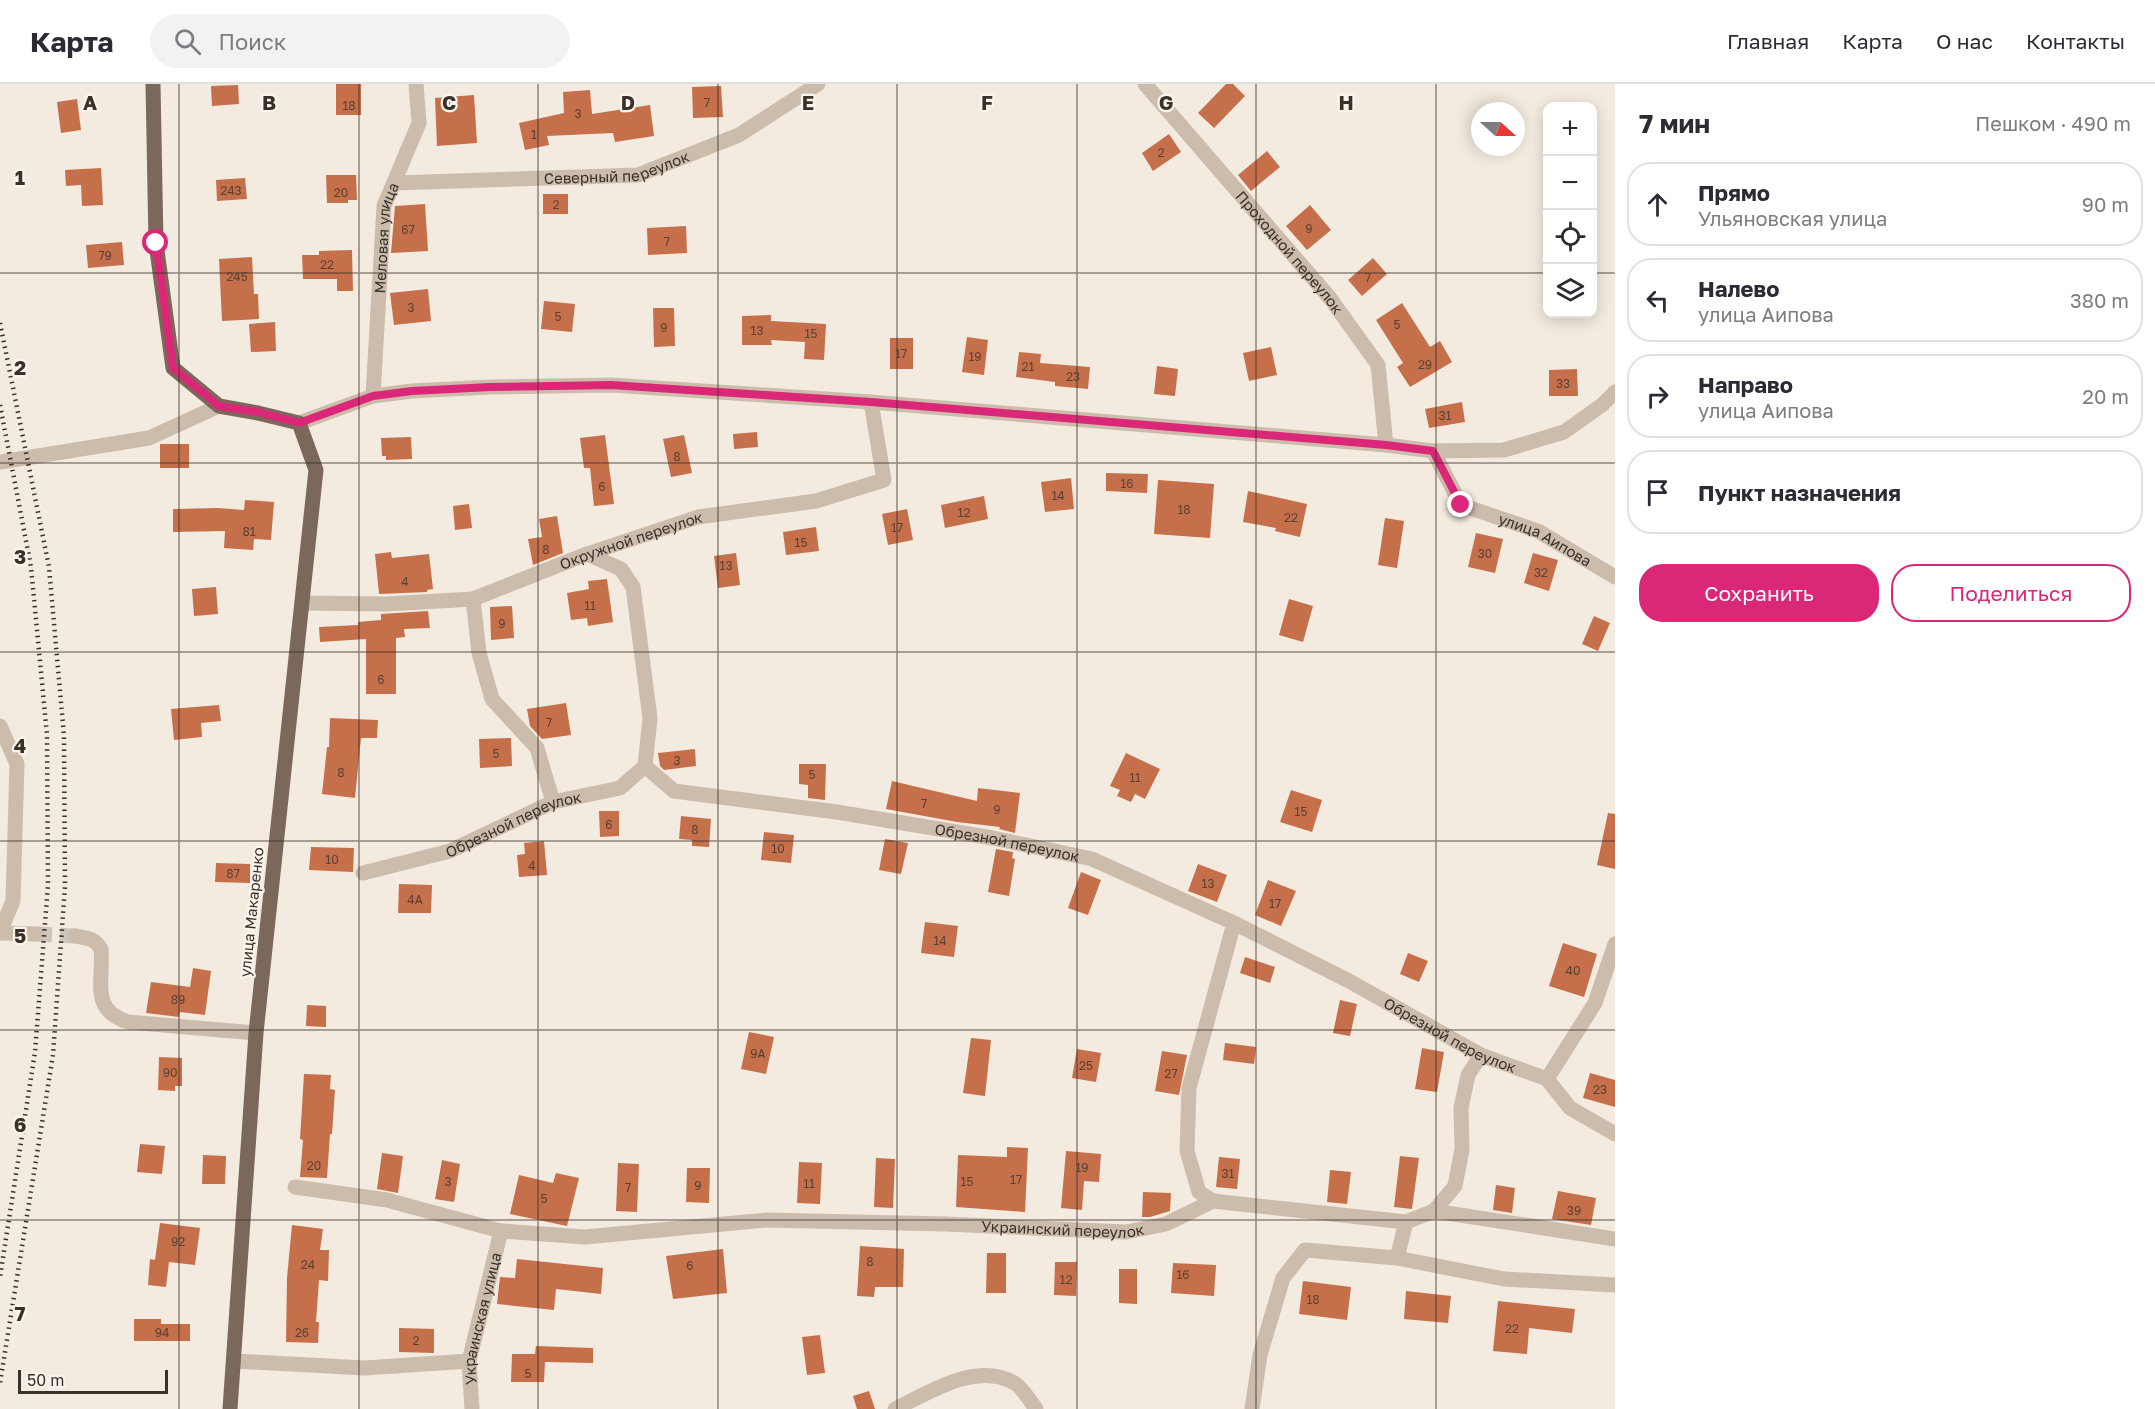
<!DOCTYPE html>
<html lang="ru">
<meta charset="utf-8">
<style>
body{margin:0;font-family:"Golos Text",sans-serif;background:#f2f2f3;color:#2b2b33}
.controls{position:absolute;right:18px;top:18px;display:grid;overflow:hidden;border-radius:12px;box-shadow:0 3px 15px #0003}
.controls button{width:54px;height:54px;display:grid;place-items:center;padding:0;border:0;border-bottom:2px solid #e1e1e2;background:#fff;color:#2b2b33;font:30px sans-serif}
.compass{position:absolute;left:1471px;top:18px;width:54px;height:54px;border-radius:50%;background:#fff;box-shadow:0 3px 15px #0003;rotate:111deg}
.scale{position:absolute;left:18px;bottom:15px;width:150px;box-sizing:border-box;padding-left:6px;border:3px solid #39302a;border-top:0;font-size:16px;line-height:21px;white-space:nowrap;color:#39302a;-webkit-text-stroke:4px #faf4ec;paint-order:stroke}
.stop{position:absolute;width:18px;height:18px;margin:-14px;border:4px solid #db2777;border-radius:50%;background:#fff}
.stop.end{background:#db2777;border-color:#fff;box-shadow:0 2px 6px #0008}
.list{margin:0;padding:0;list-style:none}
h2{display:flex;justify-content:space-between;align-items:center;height:78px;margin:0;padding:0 24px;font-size:26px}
h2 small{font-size:20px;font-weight:400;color:#7c7c81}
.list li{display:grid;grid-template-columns:39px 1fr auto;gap:18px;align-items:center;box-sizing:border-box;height:84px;margin:0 12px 12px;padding:0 12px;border:2px solid #e1e1e2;border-radius:24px}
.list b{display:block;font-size:22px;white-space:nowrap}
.list p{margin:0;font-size:20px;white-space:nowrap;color:#7c7c81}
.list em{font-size:20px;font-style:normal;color:#7c7c81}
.actions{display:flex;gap:12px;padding:18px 24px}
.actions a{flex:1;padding:14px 0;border:2px solid #db2777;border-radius:24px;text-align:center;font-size:21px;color:#db2777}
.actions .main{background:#db2777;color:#fff}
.icon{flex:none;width:33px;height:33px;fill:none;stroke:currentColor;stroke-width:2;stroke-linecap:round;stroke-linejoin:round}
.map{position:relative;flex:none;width:1615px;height:1325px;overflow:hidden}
header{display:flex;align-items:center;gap:36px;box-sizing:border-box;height:84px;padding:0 30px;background:#fff;border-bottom:2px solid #e1e1e2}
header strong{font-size:28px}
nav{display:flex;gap:33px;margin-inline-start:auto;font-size:21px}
.search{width:420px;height:54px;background:#f2f2f3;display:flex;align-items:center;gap:15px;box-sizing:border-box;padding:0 21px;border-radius:33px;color:#7c7c81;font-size:22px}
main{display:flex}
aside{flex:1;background:#fff}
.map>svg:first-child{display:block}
</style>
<header>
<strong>Карта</strong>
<div class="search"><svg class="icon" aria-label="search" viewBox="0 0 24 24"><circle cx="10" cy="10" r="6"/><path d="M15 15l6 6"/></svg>Поиск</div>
<nav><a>Главная</a><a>Карта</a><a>О нас</a><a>Контакты</a></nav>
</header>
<main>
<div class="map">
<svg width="1615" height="1325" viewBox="0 0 1615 1325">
<rect width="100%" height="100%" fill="#f3ebdf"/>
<g fill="#c5704b">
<rect x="336" y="0" width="25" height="31"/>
<path d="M1226 0H1233L1245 12 1214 44 1198 29Z"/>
<path d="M238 1 239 20 212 22 211 2Z"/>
<path d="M721 2 723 33 693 34 692 3Z"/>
<path d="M590 6 592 30 650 21 654 52 615 58 613 49 547 52 549 61 525 66 519 39 564 29 563 8Z"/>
<path d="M474 11 477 59 437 62 435 14Z"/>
<path d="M77 15 81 46 61 49 57 18Z"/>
<path d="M1169 50 1181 68 1153 87 1142 69Z"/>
<path d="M1267 67 1280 83 1251 107 1238 91Z"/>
<path d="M101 84 103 121 82 122 81 101 66 102 65 86Z"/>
<path d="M326 91H356L357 116H348V119H327Z"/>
<path d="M245 94 247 115 217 117 216 96Z"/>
<rect x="543" y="110" width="25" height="20"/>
<path d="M425 120 428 167 391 169 395 122Z"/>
<path d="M1310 121 1331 146 1307 166 1286 142Z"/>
<path d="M686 142 687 169 648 171 647 144Z"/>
<path d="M122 158 124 181 88 184 86 161Z"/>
<path d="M352 166 353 207H337V195H303L302 171H319V167Z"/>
<path d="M252 173 254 210H258L259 235 222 237 219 175Z"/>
<path d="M1373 174 1387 190 1362 212 1348 196Z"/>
<path d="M428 205 431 237 394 241 390 209Z"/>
<path d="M544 217 575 220 572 248 541 245Z"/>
<path d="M1402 219 1430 263 1440 257 1452 278 1410 303 1397 283 1403 279 1376 236Z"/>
<path d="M653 224H674L675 262 654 263Z"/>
<path d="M771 231V237L826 240 824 276 804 275 805 258 771 256 772 261H742V232Z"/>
<path d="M275 238 276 267 251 268 249 240Z"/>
<path d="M967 253 988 256 984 291 962 288Z"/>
<rect x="890" y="254" width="23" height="31"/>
<path d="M1271 263 1277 291 1249 297 1243 269Z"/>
<path d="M1019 268 1041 270 1040 279 1090 283 1088 305 1055 302V298L1016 293Z"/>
<path d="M1157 282 1178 285 1175 312 1154 310Z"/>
<path d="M1577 285 1578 312H1549V286Z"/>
<path d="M1462 318 1465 338 1429 344 1425 325Z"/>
<path d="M757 348 758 363 734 365 733 350Z"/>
<path d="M605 351 614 420 594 422 590 384H584L580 354Z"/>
<path d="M684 351 692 389 671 393 663 355Z"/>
<path d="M411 353 412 375 386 376V372H382L381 354Z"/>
<rect x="160" y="360" width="29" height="24"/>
<path d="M1106 389 1148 390 1147 409 1106 407Z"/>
<path d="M1071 394 1074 425 1045 428 1041 398Z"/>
<path d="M1158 396 1214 400 1210 454 1154 450Z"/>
<path d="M1248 407 1307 420 1300 453 1275 447 1276 444 1243 438Z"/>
<path d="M984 412 988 435 945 444 941 421Z"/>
<path d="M245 416 274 418 271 456 254 455 253 466 224 464 225 447 173 448V425L218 424 244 426Z"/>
<path d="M469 420 472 444 455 446 453 422Z"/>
<path d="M907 425 913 456 888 461 882 430Z"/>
<path d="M557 432 563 469 533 481 528 455 542 453 539 435Z"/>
<path d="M1385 434 1404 437 1397 484 1378 481Z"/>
<path d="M816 443 819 467 786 471 783 448Z"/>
<path d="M1476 449 1503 455 1495 489 1468 483Z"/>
<path d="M391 468 392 474 429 470 433 505 427 506V508L379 510 375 470Z"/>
<path d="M736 469 740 501 718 504 714 472Z"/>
<path d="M1533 469 1558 476 1549 507 1524 499Z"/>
<path d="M607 495 613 538 588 542 587 534 571 536 567 509 589 505 588 497Z"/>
<path d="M216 503 218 530 194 532 192 505Z"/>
<path d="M1289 515 1313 522 1303 558 1279 551Z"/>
<path d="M512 522 514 554 491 556 490 523Z"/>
<path d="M428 527 430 544 404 545 405 553 396 554V610H366V555L320 558 319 543 358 541V538L381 536V530Z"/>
<path d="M1594 532 1610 539 1598 567 1582 560Z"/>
<path d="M566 619 571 651 542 655 530 642 527 625Z"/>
<path d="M219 621 221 637 201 639 202 653 174 656 171 625Z"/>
<path d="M330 634 378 636 377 654H361L355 714 322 710 327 663H329Z"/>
<path d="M511 654 512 682 480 684 479 655Z"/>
<path d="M695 665 696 682 664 686 660 682 658 669Z"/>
<path d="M1126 669 1160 685 1145 715 1135 710 1131 718 1117 712 1120 706 1110 702Z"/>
<path d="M799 680H826L825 716 808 714V701L799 700Z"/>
<path d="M892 697 977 717 978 704 1020 709 1015 749 999 745 1000 743 957 738 886 725Z"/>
<path d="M1291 706 1322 716 1312 748 1280 738Z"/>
<path d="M599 727H619V752L600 753Z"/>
<path d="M1608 729 1615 730V785L1597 781Z"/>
<path d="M681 732 711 735 709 763 692 762V756L679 755Z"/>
<path d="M764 748 794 751 791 779 761 776Z"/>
<path d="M885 755 908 759 901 790 879 786Z"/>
<path d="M544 757 547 791 519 793 517 771 525 770 524 759Z"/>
<path d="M311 763 354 764 353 788 309 786Z"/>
<path d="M996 765 1013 768 1012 774 1015 775 1009 812 988 808Z"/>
<path d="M216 779 250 780V799L215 798Z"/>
<path d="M1198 780 1227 791 1217 818 1188 807Z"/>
<path d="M1081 788 1101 796 1088 831 1068 824Z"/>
<path d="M1268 796 1296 807 1281 842 1255 831Z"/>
<path d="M399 800 432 801 431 829H398Z"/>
<path d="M925 838 958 842 954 873 921 869Z"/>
<path d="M1563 859 1597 870 1584 913 1549 902Z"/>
<path d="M1408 869 1428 877 1419 898 1400 890Z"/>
<path d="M1245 873 1275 883 1270 899 1240 889Z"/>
<path d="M193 884 211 887 205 931 180 928 179 933 146 929 151 898 190 903Z"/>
<path d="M1340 916 1357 920 1350 952 1333 949Z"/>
<path d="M307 921 326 922V943L306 942Z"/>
<path d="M749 948 774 953 766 990 741 985Z"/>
<path d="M971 954 991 956 985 1012 963 1009Z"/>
<path d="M1225 959 1256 963 1254 980 1223 976Z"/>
<path d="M1422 964 1444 968 1437 1008 1415 1005Z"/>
<path d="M1077 965 1101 969 1096 998 1072 994Z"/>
<path d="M1162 967 1187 971 1179 1011 1155 1007Z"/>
<path d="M159 973 182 974V1002H175V1007L158 1006Z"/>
<path d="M1590 989 1615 996V1023L1583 1014Z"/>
<path d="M304 990 331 991 330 1005 335 1006 332 1050H330L327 1094 300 1093 303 1056 300 1055Z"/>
<path d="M140 1060 165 1062 162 1090 137 1088Z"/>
<path d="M1007 1063 1028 1064 1025 1128 956 1123 958 1071 1007 1073Z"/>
<path d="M1066 1067 1101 1070 1099 1098 1084 1097 1082 1126 1061 1124Z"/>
<path d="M382 1069 403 1072 398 1109 377 1105Z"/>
<path d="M203 1071 226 1072 225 1100H202Z"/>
<path d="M1400 1072 1419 1074 1412 1125 1394 1123Z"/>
<path d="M1219 1073 1240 1075 1237 1105 1216 1103Z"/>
<path d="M876 1074 895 1075 893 1124 874 1123Z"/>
<path d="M442 1076 460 1080 454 1118 435 1115Z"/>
<path d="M799 1078 822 1079 820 1120 797 1119Z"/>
<path d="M618 1079 639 1080 637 1128 616 1127Z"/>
<path d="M687 1084H710L709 1119 686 1118Z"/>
<path d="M1330 1086 1351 1088 1347 1120 1327 1118Z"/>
<path d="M556 1089 579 1094 567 1142 510 1130 519 1091 553 1099Z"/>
<path d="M1496 1101 1515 1104 1512 1129 1493 1126Z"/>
<path d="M1558 1107 1596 1114 1591 1141 1552 1135Z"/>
<path d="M1143 1108 1171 1109 1170 1127 1150 1133H1142Z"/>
<path d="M160 1139 200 1144 195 1181 169 1178 166 1203 148 1201 150 1175 155 1176Z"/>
<path d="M292 1141 323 1145 320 1166H329L328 1197 319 1196 316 1238H319L318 1259 286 1258 287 1194Z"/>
<path d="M860 1162 904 1165 903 1203H875L874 1213 857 1212Z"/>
<path d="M723 1165 727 1209 673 1215 666 1172Z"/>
<path d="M987 1169H1006V1209H986Z"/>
<path d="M517 1175 603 1184 601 1210 556 1205 554 1226 497 1220 500 1193 515 1194Z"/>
<path d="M1055 1178H1077L1076 1212 1054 1211Z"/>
<path d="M1173 1179 1216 1181 1214 1212 1171 1209Z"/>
<path d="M1119 1185H1137V1220L1119 1219Z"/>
<path d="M1303 1197 1351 1203 1347 1236 1299 1230Z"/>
<path d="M1406 1207 1451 1212 1448 1239 1404 1235Z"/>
<path d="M1498 1217 1575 1225 1572 1249 1529 1244 1527 1270 1493 1267Z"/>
<path d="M134 1235H161V1240H190V1257H134Z"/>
<path d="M399 1244 434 1245V1269L399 1268Z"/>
<path d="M820 1251 825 1289 807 1291 802 1253Z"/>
<path d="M536 1262 593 1264V1279L545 1278 544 1298H511L512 1270H535Z"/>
<path d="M869 1307 875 1325H857L853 1312Z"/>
</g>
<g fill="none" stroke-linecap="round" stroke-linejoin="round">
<path stroke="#cec6bb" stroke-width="15" stroke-dasharray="15 8" stroke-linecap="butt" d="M37 850 75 852"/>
<g stroke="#cbbcab" stroke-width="15">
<path id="s1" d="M1145 0 1330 214 1378 281 1386 361"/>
<path id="s2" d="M394 99 638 91 739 51 818 0"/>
<path id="s3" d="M373 312 384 122 419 39 416 0"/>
<path d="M299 339 373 312 412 307 490 303 611 301 871 318 1386 361 1433 367 1504 366 1564 348 1602 321 1615 308"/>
<path id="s4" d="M1433 367 1461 421 1538 447 1615 493"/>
<path d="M0 378 149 354 219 322"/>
<path d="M587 470 621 485 633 503 650 634 645 682"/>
<path d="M473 515 479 569 492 615 537 664 553 718"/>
<path id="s5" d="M302 519 386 520 473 515 587 470 698 433 816 417 884 396 871 318"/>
<path d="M0 642 17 680 13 817 0 848"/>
<path id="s6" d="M363 789 450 767 553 718 620 704 645 682 674 707 837 728 993 754 1092 775 1234 839 1349 897 1481 971 1547 995 1570 1024 1615 1050"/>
<path d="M0 849 37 850"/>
<path d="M75 852C87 854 95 854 101 865 104 898 89 925 128 938L256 949"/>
<path d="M1547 995 1595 919 1615 860"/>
<path id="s7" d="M295 1103 387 1116 501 1147 585 1153 766 1136 945 1140 1126 1148 1166 1140 1213 1117 1406 1138 1434 1127 1615 1155"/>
<path d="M1213 1117 1199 1108 1187 1067 1189 1004 1234 839"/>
<path d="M1434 1127 1455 1102 1462 1065 1461 1024 1468 991 1481 971"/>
<path d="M1397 1174 1504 1195 1615 1201"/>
<path d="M234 1277 365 1284 469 1277"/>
<path id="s8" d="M472 1325 469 1277 501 1147"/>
<path d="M895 1325C930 1308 978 1276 1016 1300 1023 1305 1031 1318 1036 1325"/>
<path d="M1252 1325 1260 1271 1283 1194 1305 1166 1397 1174 1406 1138"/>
</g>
<path stroke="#7b685b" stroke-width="15" d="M153 0 156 159 173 284 219 322 258 329 299 339 316 386 256 949 230 1325"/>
<g stroke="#39302a" stroke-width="4.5" stroke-dasharray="1.5 4.5" stroke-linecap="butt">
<path d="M0 239 49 483 64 652 65 802 53 971 0 1299"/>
<path d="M0 321 31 483 47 651 48 801 35 968 0 1193"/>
</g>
</g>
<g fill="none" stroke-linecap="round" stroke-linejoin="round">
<path stroke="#db2777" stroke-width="8" d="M156 159 173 284 219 322 258 328 299 339 373 312 412 307 490 303 611 301 871 318 1386 361 1433 367 1461 421"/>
</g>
<path fill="none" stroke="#39302a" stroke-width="1.5" stroke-opacity="0.55" d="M179 0V1325M359 0V1325M538 0V1325M718 0V1325M897 0V1325M1077 0V1325M1256 0V1325M1436 0V1325M0 189H1548M1592 189H1615M0 379H1615M0 568H1615M0 757H1615M0 946H1615M0 1136H1615"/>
<g text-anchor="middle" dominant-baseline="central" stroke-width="4.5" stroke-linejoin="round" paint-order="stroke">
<g font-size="12" fill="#5c4032">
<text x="707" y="18">7</text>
<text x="349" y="21">18</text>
<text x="578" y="29">3</text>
<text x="534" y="50">1</text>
<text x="1161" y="68">2</text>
<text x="231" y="106">243</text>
<text x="341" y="108">20</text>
<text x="556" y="120">2</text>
<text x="1309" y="144">9</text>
<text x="408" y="145">67</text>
<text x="667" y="157">7</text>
<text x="105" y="171">79</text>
<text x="327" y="180">22</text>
<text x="237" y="192">245</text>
<text x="1368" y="193">7</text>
<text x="411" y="223">3</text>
<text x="558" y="232">5</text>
<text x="1397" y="240">5</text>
<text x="664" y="243">9</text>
<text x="757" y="246">13</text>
<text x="811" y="249">15</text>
<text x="901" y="269">17</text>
<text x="975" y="272">19</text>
<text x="1425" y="280">29</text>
<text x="1028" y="282">21</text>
<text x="1073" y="292">23</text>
<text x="1563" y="299">33</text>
<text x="1445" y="331">31</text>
<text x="677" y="372">8</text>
<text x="1127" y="399">16</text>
<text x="602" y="402">6</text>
<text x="1058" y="411">14</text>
<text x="1184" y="425">18</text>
<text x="964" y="428">12</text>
<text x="1291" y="433">22</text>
<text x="897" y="443">17</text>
<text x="249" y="447">81</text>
<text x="801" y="458">15</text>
<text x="546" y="465">8</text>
<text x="1485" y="469">30</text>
<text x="726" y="481">13</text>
<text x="1541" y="488">32</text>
<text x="405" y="497">4</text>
<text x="590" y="521">11</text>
<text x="502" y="539">9</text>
<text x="381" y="595">6</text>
<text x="549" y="638">7</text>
<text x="496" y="669">5</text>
<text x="677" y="676">3</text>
<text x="341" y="688">8</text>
<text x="812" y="690">5</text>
<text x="1135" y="693">11</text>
<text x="924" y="719">7</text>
<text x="997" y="725">9</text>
<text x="1301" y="727">15</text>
<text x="609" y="740">6</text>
<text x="695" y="745">8</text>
<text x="778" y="764">10</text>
<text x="332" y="775">10</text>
<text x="532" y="781">4</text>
<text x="233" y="789">87</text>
<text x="1208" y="799">13</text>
<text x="415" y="815">4А</text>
<text x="1275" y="819">17</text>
<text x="940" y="856">14</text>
<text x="1573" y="886">40</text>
<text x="178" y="915">89</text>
<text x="758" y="969">9А</text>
<text x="1086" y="981">25</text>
<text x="170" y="988">90</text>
<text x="1171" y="989">27</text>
<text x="1600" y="1005">23</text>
<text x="314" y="1081">20</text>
<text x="1082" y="1083">19</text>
<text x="1228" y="1089">31</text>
<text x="1016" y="1095">17</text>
<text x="448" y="1097">3</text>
<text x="967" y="1097">15</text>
<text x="809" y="1099">11</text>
<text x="698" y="1101">9</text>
<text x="628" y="1103">7</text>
<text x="544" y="1114">5</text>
<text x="1574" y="1126">39</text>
<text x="178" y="1157">92</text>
<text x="870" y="1177">8</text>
<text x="308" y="1180">24</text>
<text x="690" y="1181">6</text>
<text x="1183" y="1190">16</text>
<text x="1066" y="1195">12</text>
<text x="1313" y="1215">18</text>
<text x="1512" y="1244">22</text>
<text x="162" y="1248">94</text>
<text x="302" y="1248">26</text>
<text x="416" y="1256">2</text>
<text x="528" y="1289">5</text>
</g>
<g font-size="15" fill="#39302a" stroke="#faf4ec">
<text stroke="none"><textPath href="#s2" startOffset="224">Северный переулок</textPath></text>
<text stroke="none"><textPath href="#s3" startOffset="159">Меловая улица</textPath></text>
<text stroke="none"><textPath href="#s1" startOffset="222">Проходной переулок</textPath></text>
<text stroke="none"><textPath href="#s5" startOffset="340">Окружной переулок</textPath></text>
<text stroke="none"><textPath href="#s4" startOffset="152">улица Аипова</textPath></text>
<text stroke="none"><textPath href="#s6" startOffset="159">Обрезной переулок</textPath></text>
<text stroke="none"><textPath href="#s6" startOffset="681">Обрезной переулок</textPath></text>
<text transform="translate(251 828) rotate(-84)">улица Макаренко</text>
<text stroke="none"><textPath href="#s6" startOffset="1167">Обрезной переулок</textPath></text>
<text stroke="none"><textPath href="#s7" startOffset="774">Украинский переулок</textPath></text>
<text stroke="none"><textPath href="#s8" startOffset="92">Украинская улица</textPath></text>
</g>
</g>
<g font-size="20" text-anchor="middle" font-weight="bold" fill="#39302a" stroke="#faf4ec" stroke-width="4.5" stroke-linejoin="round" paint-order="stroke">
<text x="90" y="26">A</text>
<text x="269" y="26">B</text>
<text x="449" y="26">C</text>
<text x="628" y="26">D</text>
<text x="808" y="26">E</text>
<text x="987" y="26">F</text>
<text x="1166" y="26">G</text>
<text x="1346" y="26">H</text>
<text x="20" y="101">1</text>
<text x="20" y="291">2</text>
<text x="20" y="480">3</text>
<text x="20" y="669">4</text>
<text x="20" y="859">5</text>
<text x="20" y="1048">6</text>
<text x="20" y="1237">7</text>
</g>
</svg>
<div class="controls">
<button>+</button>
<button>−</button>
<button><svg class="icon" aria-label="locate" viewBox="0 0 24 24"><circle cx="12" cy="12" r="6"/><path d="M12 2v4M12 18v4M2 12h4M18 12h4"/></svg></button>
<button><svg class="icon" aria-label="layers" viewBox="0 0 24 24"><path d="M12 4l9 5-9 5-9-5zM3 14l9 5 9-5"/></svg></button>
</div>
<svg class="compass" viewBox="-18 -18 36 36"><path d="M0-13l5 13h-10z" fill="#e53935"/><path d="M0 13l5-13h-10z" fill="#7c7c81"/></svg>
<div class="scale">50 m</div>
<div class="stop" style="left:156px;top:159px"></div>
<div class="stop end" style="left:1461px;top:421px"></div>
</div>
<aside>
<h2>7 мин<small>Пешком · 490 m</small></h2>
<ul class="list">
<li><svg class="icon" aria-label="ahead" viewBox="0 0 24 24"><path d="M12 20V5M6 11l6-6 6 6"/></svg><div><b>Прямо</b><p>Ульяновская улица</p></div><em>90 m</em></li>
<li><svg class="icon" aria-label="left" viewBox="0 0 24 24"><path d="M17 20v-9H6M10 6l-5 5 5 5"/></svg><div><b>Налево</b><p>улица Аипова</p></div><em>380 m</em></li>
<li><svg class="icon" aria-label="right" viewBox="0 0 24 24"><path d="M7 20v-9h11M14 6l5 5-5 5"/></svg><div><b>Направо</b><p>улица Аипова</p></div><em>20 m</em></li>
<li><svg class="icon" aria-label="arrive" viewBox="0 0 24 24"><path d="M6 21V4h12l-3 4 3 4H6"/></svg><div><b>Пункт назначения</b></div></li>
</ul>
<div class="actions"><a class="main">Сохранить</a><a>Поделиться</a></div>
</aside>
</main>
